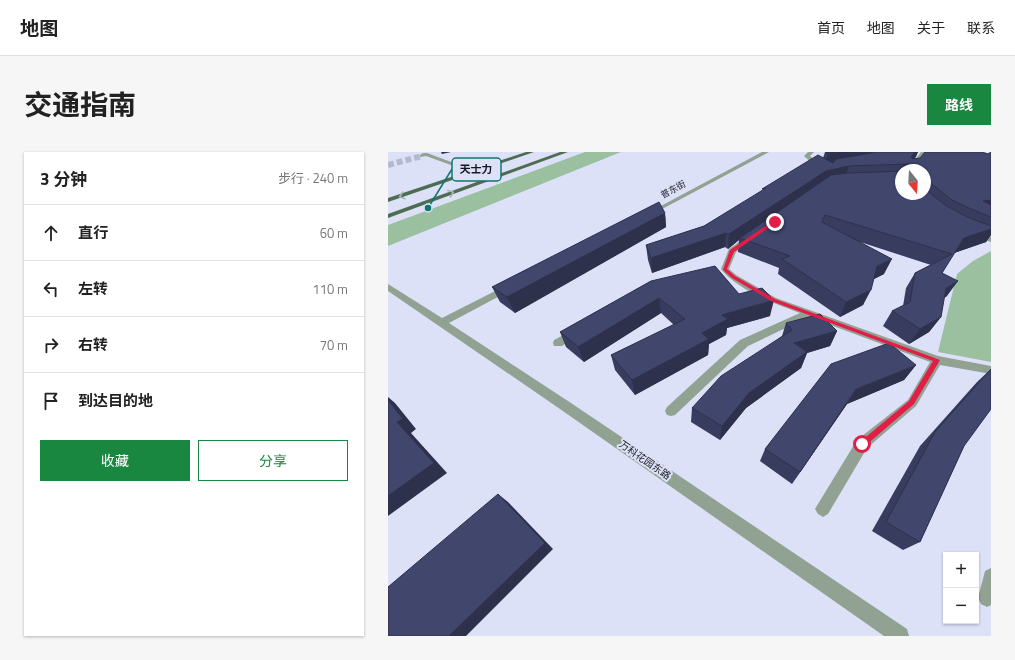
<!DOCTYPE html>
<html lang="zh">
<meta charset="utf-8">
<style>
body{margin:0;font-family:"Titillium Web","Noto Sans SC",sans-serif;background:#f6f6f6;color:#222}
.controls{position:absolute;right:12px;bottom:12px;display:grid;overflow:hidden;border-radius:0px;box-shadow:0 1px 3px #0004}
.controls button{width:36px;height:36px;display:grid;place-items:center;padding:0;border:0;border-bottom:1px solid #e0e0e0;background:#fff;color:#222;font:20px sans-serif}
.compass{position:absolute;left:507px;top:12px;width:36px;height:36px;border-radius:50%;background:#fff;box-shadow:0 1px 3px #0004;rotate:162deg}
.stop{position:absolute;width:12px;height:12px;margin:-9px;border:3px solid #e11d48;border-radius:50%;background:#fff}
.stop.end{background:#e11d48;border-color:#fff;box-shadow:0 1px 4px #0008}
.list{margin:0;padding:0;list-style:none}
h2{display:flex;justify-content:space-between;align-items:center;height:52px;margin:0;padding:0 16px;font-size:17px}
h2 small{font-size:13px;font-weight:400;color:#767676}
.list li{display:grid;grid-template-columns:26px 1fr auto;gap:12px;align-items:center;box-sizing:border-box;height:56px;padding:0 16px;border-top:1px solid #e0e0e0}
.list b{display:block;font-size:15px;white-space:nowrap}
.list em{font-size:13px;font-style:normal;color:#767676}
.actions{display:flex;gap:8px;padding:12px 16px}
.actions a{flex:1;padding:9px 0;border:1px solid #19873f;border-radius:0px;text-align:center;font-size:14px;color:#19873f}
.actions .main{background:#19873f;color:#fff}
.icon{flex:none;width:22px;height:22px;fill:none;stroke:currentColor;stroke-width:2;stroke-linecap:round;stroke-linejoin:round}
.map{position:relative;flex:none;width:603px;height:484px;overflow:hidden;border-radius:0px}
header{display:flex;align-items:center;gap:24px;box-sizing:border-box;height:56px;padding:0 20px;background:#fff;border-bottom:1px solid #e0e0e0}
header strong{font-size:19px}
nav{display:flex;gap:22px;margin-inline-start:auto;font-size:14px}
.intro{display:flex;align-items:center;justify-content:space-between;box-sizing:border-box;height:96px;padding:0 24px}
h1{margin:0;font-size:28px}
.button{padding:10px 18px;border-radius:0px;background:#19873f;color:#fff;font-size:14px;font-weight:700}
main{display:flex;gap:24px;padding:0 24px}
aside{flex:1;background:#fff;border-radius:0px;box-shadow:0 1px 3px #0004}
.map>svg:first-child{display:block}
</style>
<header>
<strong>地图</strong>
<nav><a>首页</a><a>地图</a><a>关于</a><a>联系</a></nav>
</header>
<div class="intro"><h1>交通指南</h1><a class="button">路线</a></div>
<main>
<aside>
<h2>3 分钟<small>步行 · 240 m</small></h2>
<ul class="list">
<li><svg class="icon" aria-label="ahead" viewBox="0 0 24 24"><path d="M12 20V5M6 11l6-6 6 6"/></svg><div><b>直行</b></div><em>60 m</em></li>
<li><svg class="icon" aria-label="left" viewBox="0 0 24 24"><path d="M17 20v-9H6M10 6l-5 5 5 5"/></svg><div><b>左转</b></div><em>110 m</em></li>
<li><svg class="icon" aria-label="right" viewBox="0 0 24 24"><path d="M7 20v-9h11M14 6l5 5-5 5"/></svg><div><b>右转</b></div><em>70 m</em></li>
<li><svg class="icon" aria-label="arrive" viewBox="0 0 24 24"><path d="M6 21V4h12l-3 4 3 4H6"/></svg><div><b>到达目的地</b></div></li>
</ul>
<div class="actions"><a class="main">收藏</a><a>分享</a></div>
</aside>
<div class="map">
<svg width="603" height="484" viewBox="0 0 603 484">
<rect width="100%" height="100%" fill="#dde1f8"/>
<g fill="#9ac0a0">
<path d="M197 0H233L0 94V73Z"/>
<path d="M603 99V210L550 200 569 122 585 109Z"/>
</g>
<g fill="none" stroke-linecap="round" stroke-linejoin="round">
<path stroke="#b5b9cd" stroke-width="6" stroke-dasharray="6 3" stroke-linecap="butt" d="M0 13 34 4"/>
<g fill="#91a293" fill-rule="evenodd">
<path d="M374 0H381L261 64 256 63Z"/>
<path d="M420 0H426L422 4 437 16V18H433L417 5 416 4Z"/>
<path d="M533 0H539L525 18H519Z"/>
<path d="M35 1H39L90 20 85 21 38 4 32 5V3Z"/>
<path d="M582 78H588L603 85V90L582 82Z"/>
<path d="M361 83H367L368 85 348 100 341 117 348 123 388 146 550 204 603 214V222L552 213 528 254 479 296 440 362 435 365 430 362 427 357 430 352 469 288 520 248 542 210 421 165 360 194 287 263 283 264 279 263 277 259 279 255 352 188 412 161C388 152 349 138 333 117L341 97Z"/>
<path d="M0 132 54 166 119 133H125L126 135 125 137 61 171 180 249 519 477 521 484H496L172 257 0 139Z"/>
<path d="M189 176 193 177 194 179 193 181 174 194H166L165 191 166 188Z"/>
<path d="M603 416V453L599 455 593 452 590 446 597 419Z"/>
</g>
<g fill="#4d6d52" fill-rule="evenodd">
<path d="M138 0H146L0 50V46Z"/>
<path d="M172 0H180L0 66V62Z"/>
</g>
</g>
<g fill="#383c5e" fill-rule="evenodd">
<path d="M437 0H530L526 7 600 2 603 0V83L598 90 566 101 554 121 559 144 556 146 553 165 541 180 521 192 495 174 504 159 515 154 518 136 527 121 543 113 469 89 496 122 486 127 475 153 452 165 390 122 391 116 350 100 351 88 340 97 337 95 264 121 260 108 258 93 316 74 435 6ZM513 18H537V42H513Z"/>
<path d="M277 61 278 75 127 161 112 150 104 135Z"/>
<path d="M263 129 351 142 382 164 339 176 338 183 321 192 320 203 247 243 227 218 223 203 286 173 273 161 196 210 178 195 172 180Z"/>
<path d="M398 171 449 179 442 194 419 201 413 216 358 256 332 288 303 270 304 256 394 184Z"/>
<path d="M528 213 516 228 459 252 404 332 372 309 377 297Z"/>
<path d="M603 217 576 294 532 390 515 398 484 379 532 294 589 230Z"/>
</g>
<g fill="#2e314c">
<path d="M53 0H63L54 2Z"/>
<path d="M452 0H490L436 13 440 1Z"/>
<path d="M527 0H530L528 5 520 14 523 5Z"/>
<path d="M461 14 457 26 352 86 351 88 340 97 341 82 438 19Z"/>
<path d="M603 48V60L595 49Z"/>
<path d="M277 61 278 75 127 161 119 145Z"/>
<path d="M603 77V83L598 90 566 101 576 86Z"/>
<path d="M338 81 337 95 264 121 263 106Z"/>
<path d="M504 107 496 122 482 129 489 114Z"/>
<path d="M570 129 559 144 547 151 558 136Z"/>
<path d="M483 138 475 153 452 165 458 150Z"/>
<path d="M271 146 273 161 196 210 190 195Z"/>
<path d="M386 148 382 164 339 176 338 183 321 192 320 203 247 243 244 228 314 181 334 163Z"/>
<path d="M553 165 541 180 521 192 532 177Z"/>
<path d="M449 179 442 194 419 201 413 216 358 256 332 288 334 274 361 241 406 191Z"/>
<path d="M528 213 516 228 459 252 404 332 412 320 468 237Z"/>
<path d="M0 245 7 251 28 277 23 281 59 321 0 364Z"/>
<path d="M110 342 120 350 165 397 78 484H61Z"/>
</g>
<g fill="#41466d" stroke="#2e314c">
<path d="M438 0H452L440 1Z"/>
<path d="M486 0H527L523 5 525 7 532 6 537 0H594L600 2 603 0V48L595 49 603 53V65L583 57 564 48 539 28H537V18H519L520 17V12L461 14 438 19 341 82 338 81 263 106 258 93 316 74 378 36 374 37 430 3 445 11 448 7 483 1Z"/>
<path d="M513 19V42H537V37L557 53 579 65 603 74V77L576 86 554 121 570 129 558 136 553 165 532 177 504 159 522 150 527 121 564 102 437 63 434 70 504 107 489 114 483 138 458 150 394 107 402 104 352 86 443 23 461 21Z"/>
<path d="M271 50 277 61 119 145 104 135Z"/>
<path d="M327 114 351 142 374 136 386 148 334 163 340 167 314 181 321 187 244 228 223 203 297 167 271 146 190 195 172 180 263 129Z"/>
<path d="M432 162 449 179 406 191 419 200 361 241 334 274 304 256 333 224 404 178 398 171Z"/>
<path d="M501 191 528 213 468 237 412 320 377 297 443 212Z"/>
<path d="M603 217V257L576 294 532 390 498 370 547 280Z"/>
<path d="M0 248 15 267 9 270 46 311 0 344Z"/>
<path d="M110 342 157 391 61 484H0V435Z"/>
</g>
<defs><path id="oneway-chevron" d="M-2-3.5L2.5 0L-2 3.5" fill="none" stroke-width="1.6" stroke-linecap="round" stroke-linejoin="round"/></defs>
<g stroke="#a3b3b6">
<use href="#oneway-chevron" transform="translate(63 41) rotate(-20)"/>
<use href="#oneway-chevron" transform="translate(14 44) rotate(162)"/>
</g>
<path fill="#e11d48" d="M385 69 389 70 346 100 339 117 347 124 387 147 552 208 526 252 477 294H472V290L521 249 545 209 383 149 344 126 335 118 342 98Z"/>
<g text-anchor="middle" dominant-baseline="central" stroke-width="4" stroke-linejoin="round" paint-order="stroke">
<g font-size="9" fill="#16171f" stroke="#dde1f8">
<text transform="translate(285 37) rotate(-28)">普东街</text>
</g>
<g font-size="10" fill="#16171f" stroke="#dde1f8">
<text transform="translate(257 308) rotate(35)">万科花园东路</text>
</g>
</g>
<path fill="none" stroke="#0f766e" stroke-width="1.5" d="M40 56L64 17"/>
<circle fill="#0f766e" stroke="#dde1f8" stroke-width="1.5" cx="40" cy="56" r="4"/>
<rect fill="#dde1f8" stroke="#0f766e" stroke-width="1.5" x="64" y="6" width="49" height="23" rx="4"/>
<g font-size="11" text-anchor="middle" font-weight="bold" fill="#16171f">
<text x="88" y="21">天士力</text>
</g>
</svg>
<div class="controls">
<button>+</button>
<button>−</button>
</div>
<svg class="compass" viewBox="-18 -18 36 36"><path d="M0-13l5 13h-10z" fill="#e53935"/><path d="M0 13l5-13h-10z" fill="#767676"/></svg>
<div class="stop" style="left:474px;top:292px"></div>
<div class="stop end" style="left:387px;top:70px"></div>
</div>
</main>
